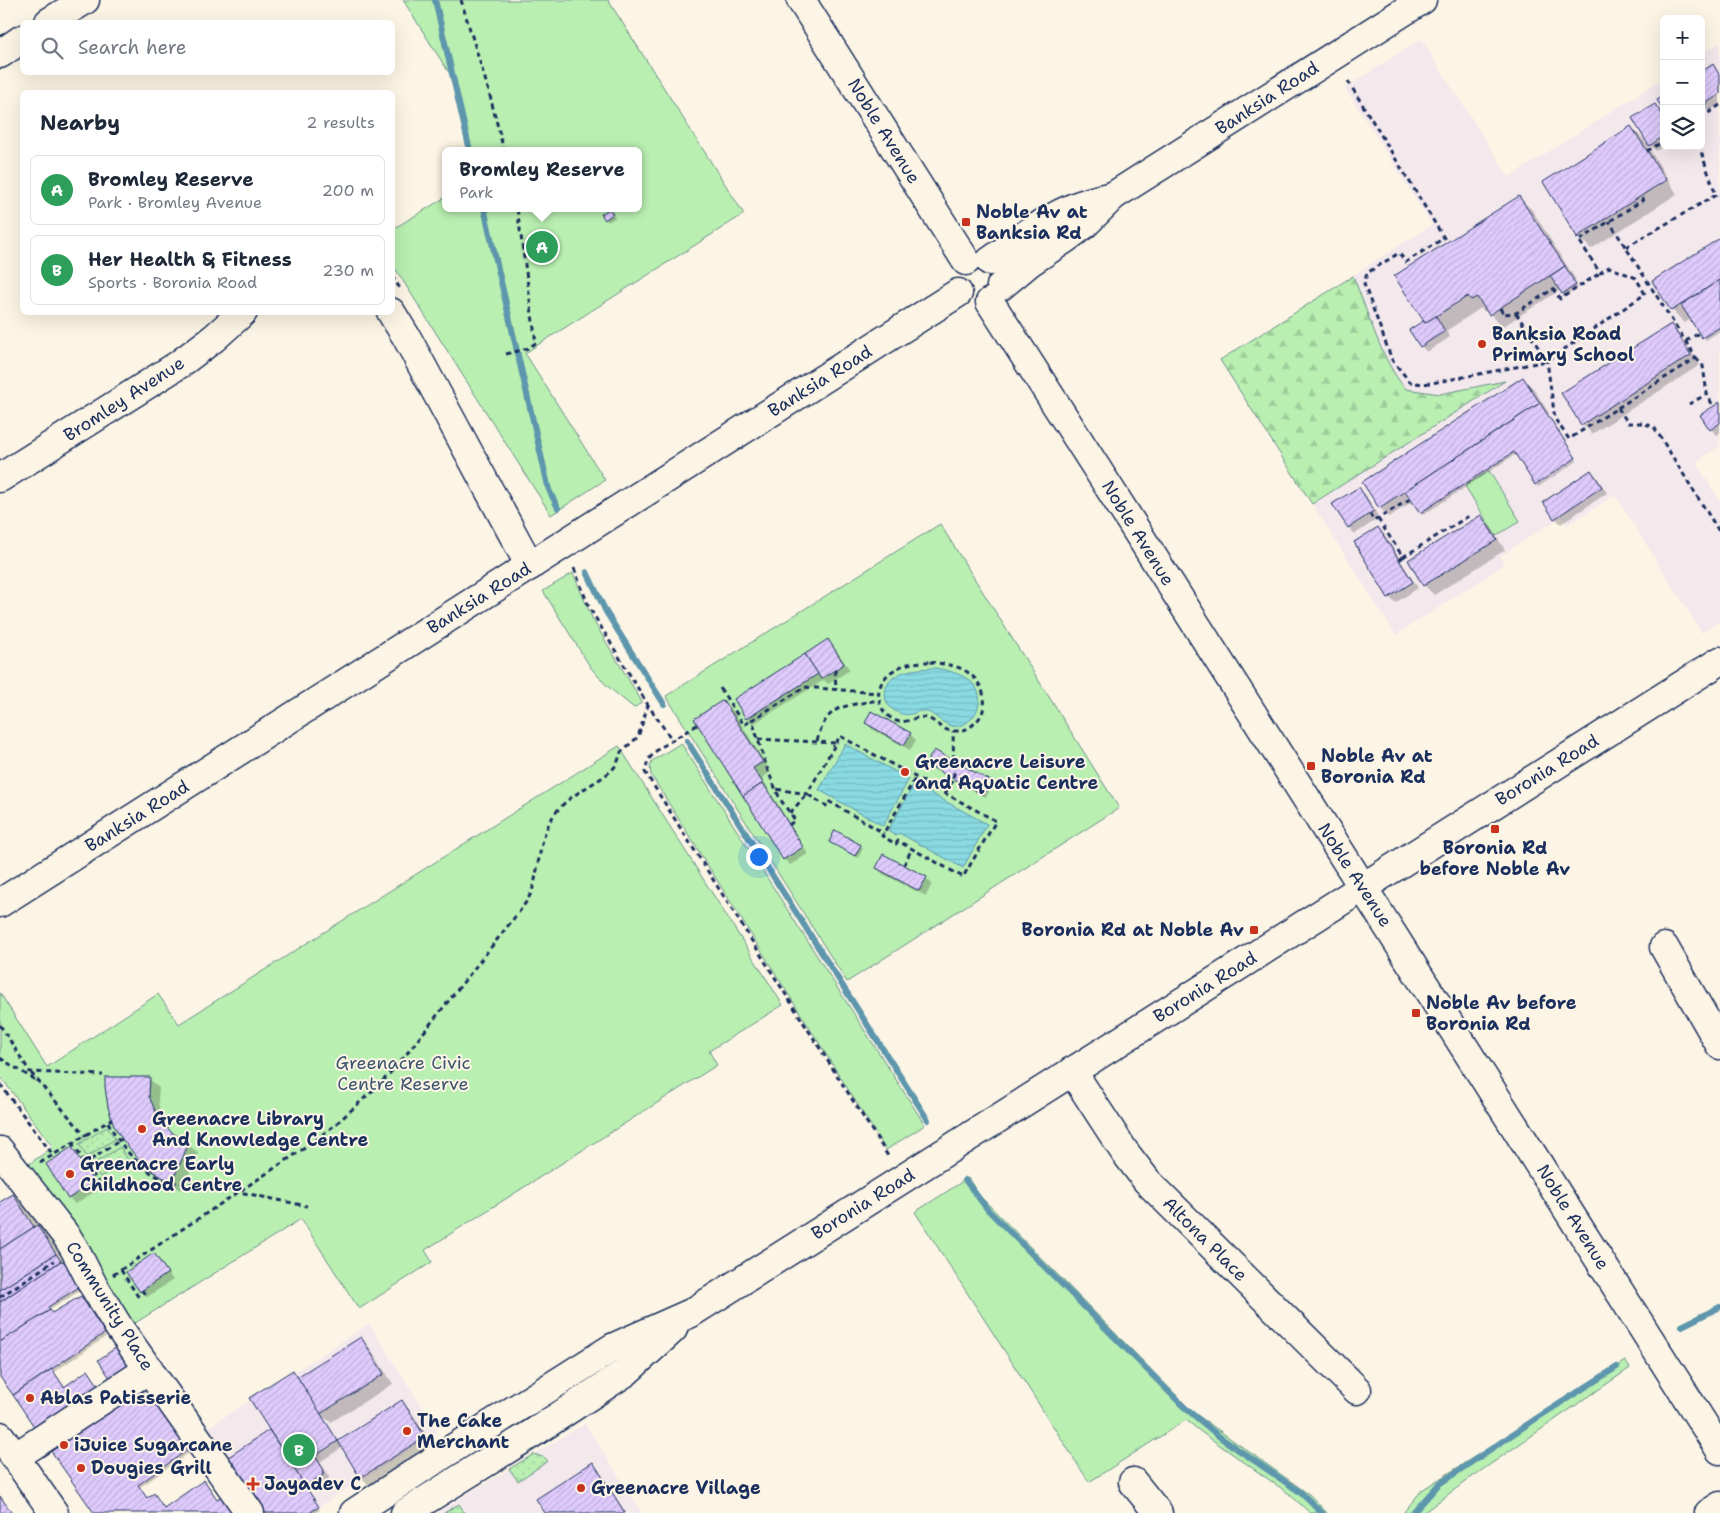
<!DOCTYPE html>
<meta charset="utf-8">
<style>
body{margin:0;font-family:"Shantell Sans",sans-serif;background:#f6f6f7;color:#1f2937}
.controls{position:absolute;right:15px;top:15px;display:grid;overflow:hidden;border-radius:8px;box-shadow:0 5px 20px #0002}
.controls button{width:45px;height:45px;display:grid;place-items:center;padding:0;border:0;border-bottom:1px solid #e0e1e3;background:#fff;color:#1f2937;font:25px sans-serif}
.you{position:absolute;left:758px;top:856px;width:18px;height:18px;margin:-12px;border:4px solid #fff;border-radius:50%;background:#1a73e8;box-shadow:0 0 0 8px #1a73e833}
.badge{display:grid;place-items:center;width:32px;height:32px;border-radius:50%;background:#ea580c;color:#fff;font-size:16px;font-weight:700}
.pin{position:absolute;translate:-50% -50%;border:2px solid #fff;box-shadow:0 1px 5px #0006}
.popup{position:absolute;left:442px;top:147px;width:200px;height:65px;box-sizing:border-box;display:grid;place-content:center;border-radius:8px;background:#fff;filter:drop-shadow(0 1px 4px #0005);font-size:16px;white-space:nowrap;color:#747a83}
.popup b{font-size:19px;color:#1f2937}
.popup::after{content:'';position:absolute;left:50%;top:100%;margin-left:-10px;border:10px solid transparent;border-top-color:#fff}
.list{margin:0;padding:0;list-style:none}
h2{display:flex;justify-content:space-between;align-items:center;height:65px;margin:0;padding:0 20px;font-size:21px}
h2 small{font-size:16px;font-weight:400;color:#747a83}
.list li{display:grid;grid-template-columns:32px 1fr auto;gap:15px;align-items:center;box-sizing:border-box;height:70px;margin:0 10px 10px;padding:0 10px;border:1px solid #e0e1e3;border-radius:8px}
.list b{display:block;font-size:19px;white-space:nowrap}
.list p{margin:0;font-size:16px;white-space:nowrap;color:#747a83}
.list em{font-size:16px;font-style:normal;color:#747a83}
.icon{flex:none;width:28px;height:28px;fill:none;stroke:currentColor;stroke-width:2;stroke-linecap:round;stroke-linejoin:round}
.map{position:relative;flex:none;width:1720px;height:1513px;overflow:hidden}
.search{position:absolute;background:#fff;box-shadow:0 5px 20px #0002;left:20px;top:20px;width:375px;height:55px;display:flex;align-items:center;gap:12px;box-sizing:border-box;padding:0 18px;border-radius:8px;color:#747a83;font-size:19px}
.panel{position:absolute;background:#fff;box-shadow:0 5px 20px #0002;left:20px;top:90px;width:375px;height:225px;border-radius:8px}
.map>svg:first-child{display:block}
</style>
<div class="map">
<svg width="1720" height="1513" viewBox="0 0 1720 1513">
<defs>
<pattern id="forest-firs" width="22" height="20" patternUnits="userSpaceOnUse" patternTransform="scale(1.25)"><rect width="22" height="20" fill="#b9efb1"/><path d="M5 1l3.5 6h-7zM16 11l3.5 6h-7z" fill="#9ecd9b"/></pattern>
<pattern id="garden-dots" width="8" height="8" patternUnits="userSpaceOnUse" patternTransform="scale(1.25)"><rect width="8" height="8" fill="#b9efb1"/><path d="M2 2h.1M6 6h.1" fill="none" stroke="#9ecd9b" stroke-width="1.8" stroke-linecap="round"/></pattern>
<pattern id="water-rules" width="6" height="5" patternUnits="userSpaceOnUse" patternTransform="scale(1.25)"><rect width="6" height="5" fill="#89dae2"/><path d="M0 2.5h6" fill="none" stroke="#76bbc4"/></pattern>
<pattern id="building-hatch" width="6" height="6" patternUnits="userSpaceOnUse" patternTransform="scale(1.25)"><rect width="6" height="6" fill="#dfcbfc"/><path d="M-1 1l2-2M0 6l6-6M5 7l2-2" fill="none" stroke="#bfafda"/></pattern>
</defs>
<rect width="100%" height="100%" fill="#fcf5e5"/>
<filter id="ink" filterUnits="userSpaceOnUse"><feTurbulence type="fractalNoise" baseFrequency=".02" numOctaves="2"/><feDisplacementMap in="SourceGraphic" scale="10" xChannelSelector="R" yChannelSelector="G"/><feConvolveMatrix kernelMatrix="1 2 1 2 8 2 1 2 1" color-interpolation-filters="sRGB"/></filter>
<g filter="url(#ink)">
<g fill="#f3e8ec">
<path d="M1421 39 1509 177 1664 78V146H1701V54L1720 43V446L1696 462 1720 501V621L1702 633 1615 495 1567 525 1561 517 1500 556 1504 565 1396 635 1220 360 1432 225 1345 88Z"/>
<path d="M369 1324 438 1432 309 1513H262L204 1430Z"/>
<path d="M585 1424 642 1513H436Z"/>
</g>
<g fill="#b9efb1" stroke="#6a8f88">
<path d="M403 0H608L744 214 525 353 605 480 551 515 393 265V229L446 197V208H638V151H469L451 76Z"/>
<path d="M1489 471 1520 521 1496 536 1465 486Z"/>
<path d="M940 524 1119 808 847 982 666 696Z"/>
<path d="M573 573 593 620 642 702 634 708 606 685 591 668 543 591Z"/>
<path d="M681 743 925 1125 886 1150 651 775 650 767 652 761Z"/>
<path d="M619 746 783 1005 709 1051 717 1065 425 1250 432 1262 359 1309 301 1219 132 1325 25 1167 53 1147 0 1076V993L47 1067 158 994 179 1024Z"/>
<path d="M968 1178 980 1196 1193 1412 1310 1495 1327 1513H1310L1288 1493 1201 1432 1186 1420 1089 1482 915 1212Z"/>
<path d="M1625 1361 1630 1368 1469 1479 1423 1513H1403L1422 1490Z"/>
</g>
<path fill="url(#forest-firs)" stroke="#6a8f88" d="M1353 276C1367 309 1382 363 1406 389L1440 394 1505 381 1312 504 1220 360Z"/>
<g fill="url(#garden-dots)" stroke="#6a8f88">
<path d="M107 1127 115 1139 87 1157 79 1144Z"/>
<path d="M120 1147 128 1160 100 1177 92 1165Z"/>
<path d="M534 1454 545 1458 548 1461 518 1481 509 1469Z"/>
<path d="M459 1504 465 1513H444Z"/>
</g>
<g fill="url(#water-rules)" stroke="#5d96ad">
<path d="M935 668C954 671 983 679 979 704 977 712 973 719 966 723 948 734 939 715 925 711 919 710 916 713 911 714 898 717 884 706 885 693 888 669 917 669 935 668Z"/>
<path d="M845 744 909 779 883 826 819 790Z"/>
<path d="M916 780 925 785 923 789 987 824 963 868 899 833 896 836 888 831Z"/>
</g>
<g fill="#0003">
<path d="M1712 66 1720 74V104L1709 112 1701 104V73Z"/>
<path d="M1655 105 1664 116V146L1656 151 1650 145Z"/>
<path d="M1631 127 1644 140 1677 194 1591 249 1578 236Z"/>
<path d="M1519 197 1532 210 1576 280 1574 281 1578 288 1565 296 1560 290 1502 327 1487 310 1485 312 1481 308 1446 331 1450 337 1427 352 1421 346 1411 330 1425 321Z"/>
<path d="M612 213 615 218 608 222 606 219Z"/>
<path d="M1720 239V331L1706 340 1691 319 1685 323 1672 310 1654 281Z"/>
<path d="M1671 325 1680 335 1700 365 1592 434 1582 424Z"/>
<path d="M1523 379 1533 388 1549 413 1516 454 1423 515 1413 501 1389 517 1380 508Z"/>
<path d="M1720 403V433L1717 435 1711 429Z"/>
<path d="M1576 459 1577 461 1538 487 1537 485Z"/>
<path d="M1591 471 1597 477 1607 493 1561 524 1555 518Z"/>
<path d="M1358 488 1365 494 1379 518 1355 534 1349 528 1334 504Z"/>
<path d="M1481 516 1490 526 1505 550 1434 595 1424 585Z"/>
<path d="M1378 528 1384 534 1418 588 1395 603 1389 597Z"/>
<path d="M828 641 834 647 850 670 828 684 824 680 753 724 747 718 735 700Z"/>
<path d="M723 701 733 711 771 772 762 778 808 854 790 865 784 859Z"/>
<path d="M866 723 910 734 916 740 910 750 872 729Z"/>
<path d="M928 764 990 782 993 785 986 797Z"/>
<path d="M830 842 861 846 863 848 858 858Z"/>
<path d="M877 868 926 878 932 884 926 896 883 874Z"/>
<path d="M149 1079 159 1088 158 1100 160 1114 170 1132 188 1144 198 1153 182 1190 169 1184 151 1170 141 1160Z"/>
<path d="M71 1149 77 1155 99 1189 75 1204 69 1198Z"/>
<path d="M13 1195 48 1230 84 1288 50 1310 53 1315 83 1300 107 1336 54 1372 65 1388 38 1430 0 1376V1203Z"/>
<path d="M154 1255 160 1261 173 1280 147 1297 141 1291Z"/>
<path d="M361 1338 370 1348 393 1384 331 1422 323 1417 339 1442 402 1402 411 1411 434 1447 370 1486 361 1477 343 1447 320 1462 329 1477 328 1481 312 1491 305 1486 320 1510 315 1513H264L269 1432 274 1435 298 1378Z"/>
<path d="M139 1391 192 1451 139 1488 147 1499 165 1509 217 1500 236 1513H96Z"/>
<path d="M592 1464 598 1470 626 1513H547Z"/>
</g>
<g fill="none" stroke-linecap="round" stroke-linejoin="round">
<g stroke="#5d96ad" stroke-width="6">
<path d="M435 0 470 151"/>
<path d="M484 208 549 490 558 508"/>
<path d="M587 572 606 612 664 704"/>
<path d="M687 741 928 1120"/>
<path d="M965 1180 988 1210 1184 1407 1221 1438 1300 1492 1322 1513"/>
<path d="M1682 1326 1720 1307"/>
<path d="M1413 1513 1439 1484 1537 1418 1617 1367"/>
</g>
</g>
<g fill="url(#building-hatch)" stroke="#1b2f5e">
<path d="M1713 64 1720 76V94L1702 106 1701 72Z"/>
<path d="M1664 96V111L1657 100Z"/>
<path d="M1655 104 1664 117V136L1649 146 1632 118Z"/>
<path d="M1631 126 1666 180 1577 237 1543 182Z"/>
<path d="M1519 196 1565 266 1489 315 1477 297 1471 300 1468 296 1425 323 1394 276Z"/>
<path d="M609 209 613 214 605 220 601 214Z"/>
<path d="M1720 238V280L1671 311 1652 281Z"/>
<path d="M1565 266 1576 285 1562 294 1550 276Z"/>
<path d="M1720 280V327L1702 338 1681 305Z"/>
<path d="M1436 316 1445 331 1420 347 1409 330 1423 321 1425 323Z"/>
<path d="M1671 324 1691 355 1581 425 1561 393Z"/>
<path d="M1523 377 1540 403 1379 508 1362 482Z"/>
<path d="M1720 402V423L1710 430 1700 415Z"/>
<path d="M1540 403 1576 458 1535 485 1514 452 1420 513 1405 491Z"/>
<path d="M1591 470 1602 487 1554 519 1543 502Z"/>
<path d="M1359 487 1374 511 1348 528 1332 504Z"/>
<path d="M1481 515 1497 540 1423 586 1408 560Z"/>
<path d="M1378 527 1413 582 1388 598 1354 542Z"/>
<path d="M828 639 844 664 821 679 805 654Z"/>
<path d="M805 654 818 674 746 719 734 699Z"/>
<path d="M723 700 763 762 753 768 763 783 743 796 694 719Z"/>
<path d="M871 711 911 733 904 745 865 723Z"/>
<path d="M934 750 991 781 983 795 926 764Z"/>
<path d="M763 783 803 847 783 860 743 796Z"/>
<path d="M835 830 861 845 855 856 829 842Z"/>
<path d="M883 854 927 877 919 891 876 868Z"/>
<path d="M105 1077H150L149 1096 157 1115 171 1132 189 1143 172 1182 158 1175 140 1161 122 1139 114 1126 108 1107 105 1087Z"/>
<path d="M72 1147 94 1182 68 1199 46 1164Z"/>
<path d="M13 1194 34 1227 0 1249V1202Z"/>
<path d="M37 1225 56 1254 0 1290V1249Z"/>
<path d="M154 1253 168 1273 140 1292 126 1272Z"/>
<path d="M56 1254 61 1261 0 1302V1290Z"/>
<path d="M61 1261 68 1263 82 1285 48 1307 50 1310 0 1342V1302Z"/>
<path d="M81 1296 105 1333 13 1395 0 1377V1342L50 1310 52 1313Z"/>
<path d="M361 1337 384 1374 320 1414 297 1377Z"/>
<path d="M117 1347 131 1368 112 1381 98 1360Z"/>
<path d="M52 1369 64 1387 88 1370 100 1388 37 1431 13 1395Z"/>
<path d="M293 1370 338 1441 315 1456 324 1470 323 1475 305 1486 249 1398Z"/>
<path d="M139 1389 144 1395 161 1406 190 1448 138 1485 147 1498 154 1493 164 1508 204 1480 217 1499 224 1495 237 1513H94L49 1448Z"/>
<path d="M402 1400 425 1437 360 1478 338 1441Z"/>
<path d="M269 1430 319 1507 309 1513H262L227 1458Z"/>
<path d="M593 1462 625 1513H545L536 1499Z"/>
<path d="M0 1496 12 1513H0Z"/>
</g>
<g fill="none" stroke-linecap="round" stroke-linejoin="round">
<g stroke="#1b2f5e" stroke-width="31">
<g id="minor">
<path d="M801 0 966 261"/>
<path d="M49 22 85 0"/>
<path d="M0 54 22 39"/>
<path d="M990 261C1004 252 1017 240 1031 231 1059 212 1079 203 1113 196"/>
<path d="M1001 286 1030 262 1065 239 1085 224 1113 196 1422 0"/>
<path d="M990 302 1110 489 1720 1450"/>
<path d="M391 312 407 338 530 566"/>
<path d="M0 478 178 365 214 338 243 312"/>
<path d="M0 903 958 293"/>
<path d="M1664 947 1720 1045"/>
<path d="M1072 1071 1124 1151 1147 1181 1357 1390"/>
<path d="M0 1151 67 1237 74 1248 93 1285 120 1329 250 1513"/>
<path d="M15 1457 149 1369"/>
<path d="M1133 1482 1158 1513"/>
<path d="M1709 1513 1720 1506"/>
</g>
</g>
<g stroke="#1b2f5e" stroke-width="31">
<g id="major">
<path d="M0 1436 54 1513"/>
<path d="M354 1513 419 1470 612 1348 691 1313 1720 661"/>
<path d="M405 1513 533 1433 626 1372 673 1329"/>
</g>
</g>
<g stroke="#1b2f5e" stroke-width="3" stroke-dasharray="5 4" stroke-linecap="butt">
<path d="M461 0 489 92 504 151"/>
<path d="M1348 81 1444 238 1406 262 1399 253 1367 273 1364 284 1392 360 1410 382 1423 384 1437 382 1547 361 1645 294 1636 278 1609 267 1600 273 1577 237"/>
<path d="M1701 118 1720 105"/>
<path d="M1647 151 1664 141"/>
<path d="M1580 240 1643 200 1640 196"/>
<path d="M1626 247 1716 195 1699 146"/>
<path d="M392 276 401 290"/>
<path d="M1500 308 1503 314 1516 313 1553 289 1560 299 1600 273"/>
<path d="M1516 313 1547 361 1555 419 1569 439 1696 358 1609 221"/>
<path d="M1686 341 1699 333"/>
<path d="M506 354 526 349 536 343 517 208"/>
<path d="M1696 358 1703 366 1707 394 1713 406"/>
<path d="M1689 404 1707 394"/>
<path d="M1618 408 1628 423H1643L1654 427 1720 533"/>
<path d="M1370 514 1374 521 1410 499"/>
<path d="M1378 519 1403 557 1399 560"/>
<path d="M1403 557 1467 517 1469 522"/>
<path d="M574 568 589 607 648 705 672 740"/>
<path d="M930 662C944 664 959 665 970 674 986 687 990 709 975 723 970 728 964 731 958 731 940 732 939 722 927 718 916 714 905 726 894 720 873 708 874 682 894 670 905 663 917 662 930 662Z"/>
<path d="M835 670 836 689"/>
<path d="M720 688 744 725 752 720"/>
<path d="M697 725 658 749 648 760 645 772 888 1156"/>
<path d="M758 739 836 743 807 794 776 789"/>
<path d="M817 741C827 703 844 707 878 700"/>
<path d="M836 743 840 736 996 821 963 877 898 841 896 844 882 836 916 777"/>
<path d="M945 793 952 782 954 774 953 731"/>
<path d="M790 813 807 794 826 806 828 801 884 833"/>
<path d="M789 825 795 820 780 799 768 771 752 720 805 687 878 693"/>
<path d="M904 865 912 848"/>
<path d="M0 1025 30 1072 103 1075"/>
<path d="M0 1058 35 1080"/>
<path d="M31 1073 86 1136"/>
<path d="M0 1084 53 1155"/>
<path d="M108 1122C120 1146 141 1171 167 1181 175 1184 194 1183 205 1185 239 1192 273 1199 307 1206"/>
<path d="M72 1143 100 1185"/>
<path d="M40 1163 112 1119"/>
<path d="M83 1165 122 1139"/>
<path d="M121 1270 139 1298"/>
<path d="M113 1275 305 1148 336 1124 380 1084 401 1061 522 908C527 901 532 893 534 884 540 860 540 832 557 811 570 794 596 784 612 770L617 764 621 752 638 737 648 705"/>
<path d="M142 1290 145 1295"/>
<path d="M0 1297 54 1261"/>
</g>
<use href="#minor" stroke="#fcf5e5" stroke-width="28"/>
<use href="#major" stroke="#fcf5e5" stroke-width="28"/>
</g>
</g>
<g fill="#c8321e" stroke="#fcf5e5" stroke-width="2">
<rect x="961" y="217" width="10" height="10" rx="2.5"/>
<circle cx="1482" cy="344" r="5"/>
<rect x="1306" y="761" width="10" height="10" rx="2.5"/>
<circle cx="905" cy="772" r="5"/>
<rect x="1490" y="824" width="10" height="10" rx="2.5"/>
<rect x="1249" y="925" width="10" height="10" rx="2.5"/>
<rect x="1411" y="1008" width="10" height="10" rx="2.5"/>
<circle cx="142" cy="1129" r="5"/>
<circle cx="70" cy="1174" r="5"/>
<circle cx="30" cy="1398" r="5"/>
<circle cx="407" cy="1431" r="5"/>
<circle cx="64" cy="1445" r="5"/>
<circle cx="81" cy="1468" r="5"/>
<path d="M250.5 1476.5h5v5h5v5h-5v5h-5v-5h-5v-5h5z"/>
<circle cx="581" cy="1488" r="5"/>
</g>
<g text-anchor="middle" dominant-baseline="central" stroke-width="4" stroke-linejoin="round" paint-order="stroke">
<g font-size="18" fill="#1b2f5e" stroke="#fcf5e5">
<text transform="translate(1267 98) rotate(-33)">Banksia Road</text>
<text transform="translate(884 131) rotate(58)">Noble Avenue</text>
<text transform="translate(820 381) rotate(-32)">Banksia Road</text>
<text transform="translate(124 399) rotate(-33)">Bromley Avenue</text>
<text transform="translate(1138 533) rotate(58)">Noble Avenue</text>
<text transform="translate(479 598) rotate(-32)">Banksia Road</text>
<text transform="translate(1547 770) rotate(-32)">Boronia Road</text>
<text transform="translate(137 816) rotate(-32)">Banksia Road</text>
<text transform="translate(1355 875) rotate(57)">Noble Avenue</text>
<text transform="translate(1205 987) rotate(-32)">Boronia Road</text>
<text transform="translate(863 1204) rotate(-32)">Boronia Road</text>
<text transform="translate(1573 1217) rotate(58)">Noble Avenue</text>
<text transform="translate(1205 1239) rotate(45)">Altona Place</text>
<text transform="translate(110 1306) rotate(58)">Community Place</text>
</g>
<g font-size="18" font-weight="bold" fill="#1b2f5e" stroke="#fcf5e5" text-anchor="start">
<text x="976" y="212">Noble Av at<tspan x="976" dy="21">Banksia Rd</tspan></text>
<text x="1492" y="334">Banksia Road<tspan x="1492" dy="21">Primary School</tspan></text>
<text x="1321" y="756">Noble Av at<tspan x="1321" dy="21">Boronia Rd</tspan></text>
<text x="915" y="762">Greenacre Leisure<tspan x="915" dy="21">and Aquatic Centre</tspan></text>
<text x="1495" y="848" text-anchor="middle">Boronia Rd<tspan x="1495" dy="21">before Noble Av</tspan></text>
<text x="1244" y="930" text-anchor="end">Boronia Rd at Noble Av</text>
<text x="1426" y="1003">Noble Av before<tspan x="1426" dy="21">Boronia Rd</tspan></text>
<text x="152" y="1119">Greenacre Library<tspan x="152" dy="21">And Knowledge Centre</tspan></text>
<text x="80" y="1164">Greenacre Early<tspan x="80" dy="21">Childhood Centre</tspan></text>
<text x="40" y="1398">Ablas Patisserie</text>
<text x="417" y="1421">The Cake<tspan x="417" dy="21">Merchant</tspan></text>
<text x="74" y="1445">iJuice Sugarcane</text>
<text x="91" y="1468">Dougies Grill</text>
<text x="264" y="1484">Jayadev C</text>
<text x="591" y="1488">Greenacre Village</text>
</g>
<g font-size="18" fill="#3b556f" stroke="#fcf5e5">
<text x="403" y="1063">Greenacre Civic<tspan x="403" dy="21">Centre Reserve</tspan></text>
</g>
</g>
</svg>
<div class="controls">
<button>+</button>
<button>−</button>
<button><svg class="icon" aria-label="layers" viewBox="0 0 24 24"><path d="M12 4l9 5-9 5-9-5zM3 14l9 5 9-5"/></svg></button>
</div>
<div class="you"></div>
<div class="pin badge" style="left:542px;top:247px;background:#2e9e5b">A</div>
<div class="popup"><b>Bromley Reserve</b>Park</div>
<div class="pin badge" style="left:299px;top:1450px;background:#2e9e5b">B</div>
<div class="search"><svg class="icon" aria-label="search" viewBox="0 0 24 24"><circle cx="10" cy="10" r="6"/><path d="M15 15l6 6"/></svg>Search here</div>
<section class="panel">
<h2>Nearby<small>2 results</small></h2>
<ul class="list">
<li><span class="badge" style="background:#2e9e5b">A</span><div><b>Bromley Reserve</b><p>Park · Bromley Avenue</p></div><em>200 m</em></li>
<li><span class="badge" style="background:#2e9e5b">B</span><div><b>Her Health &amp; Fitness</b><p>Sports · Boronia Road</p></div><em>230 m</em></li>
</ul>
</section>
</div>
